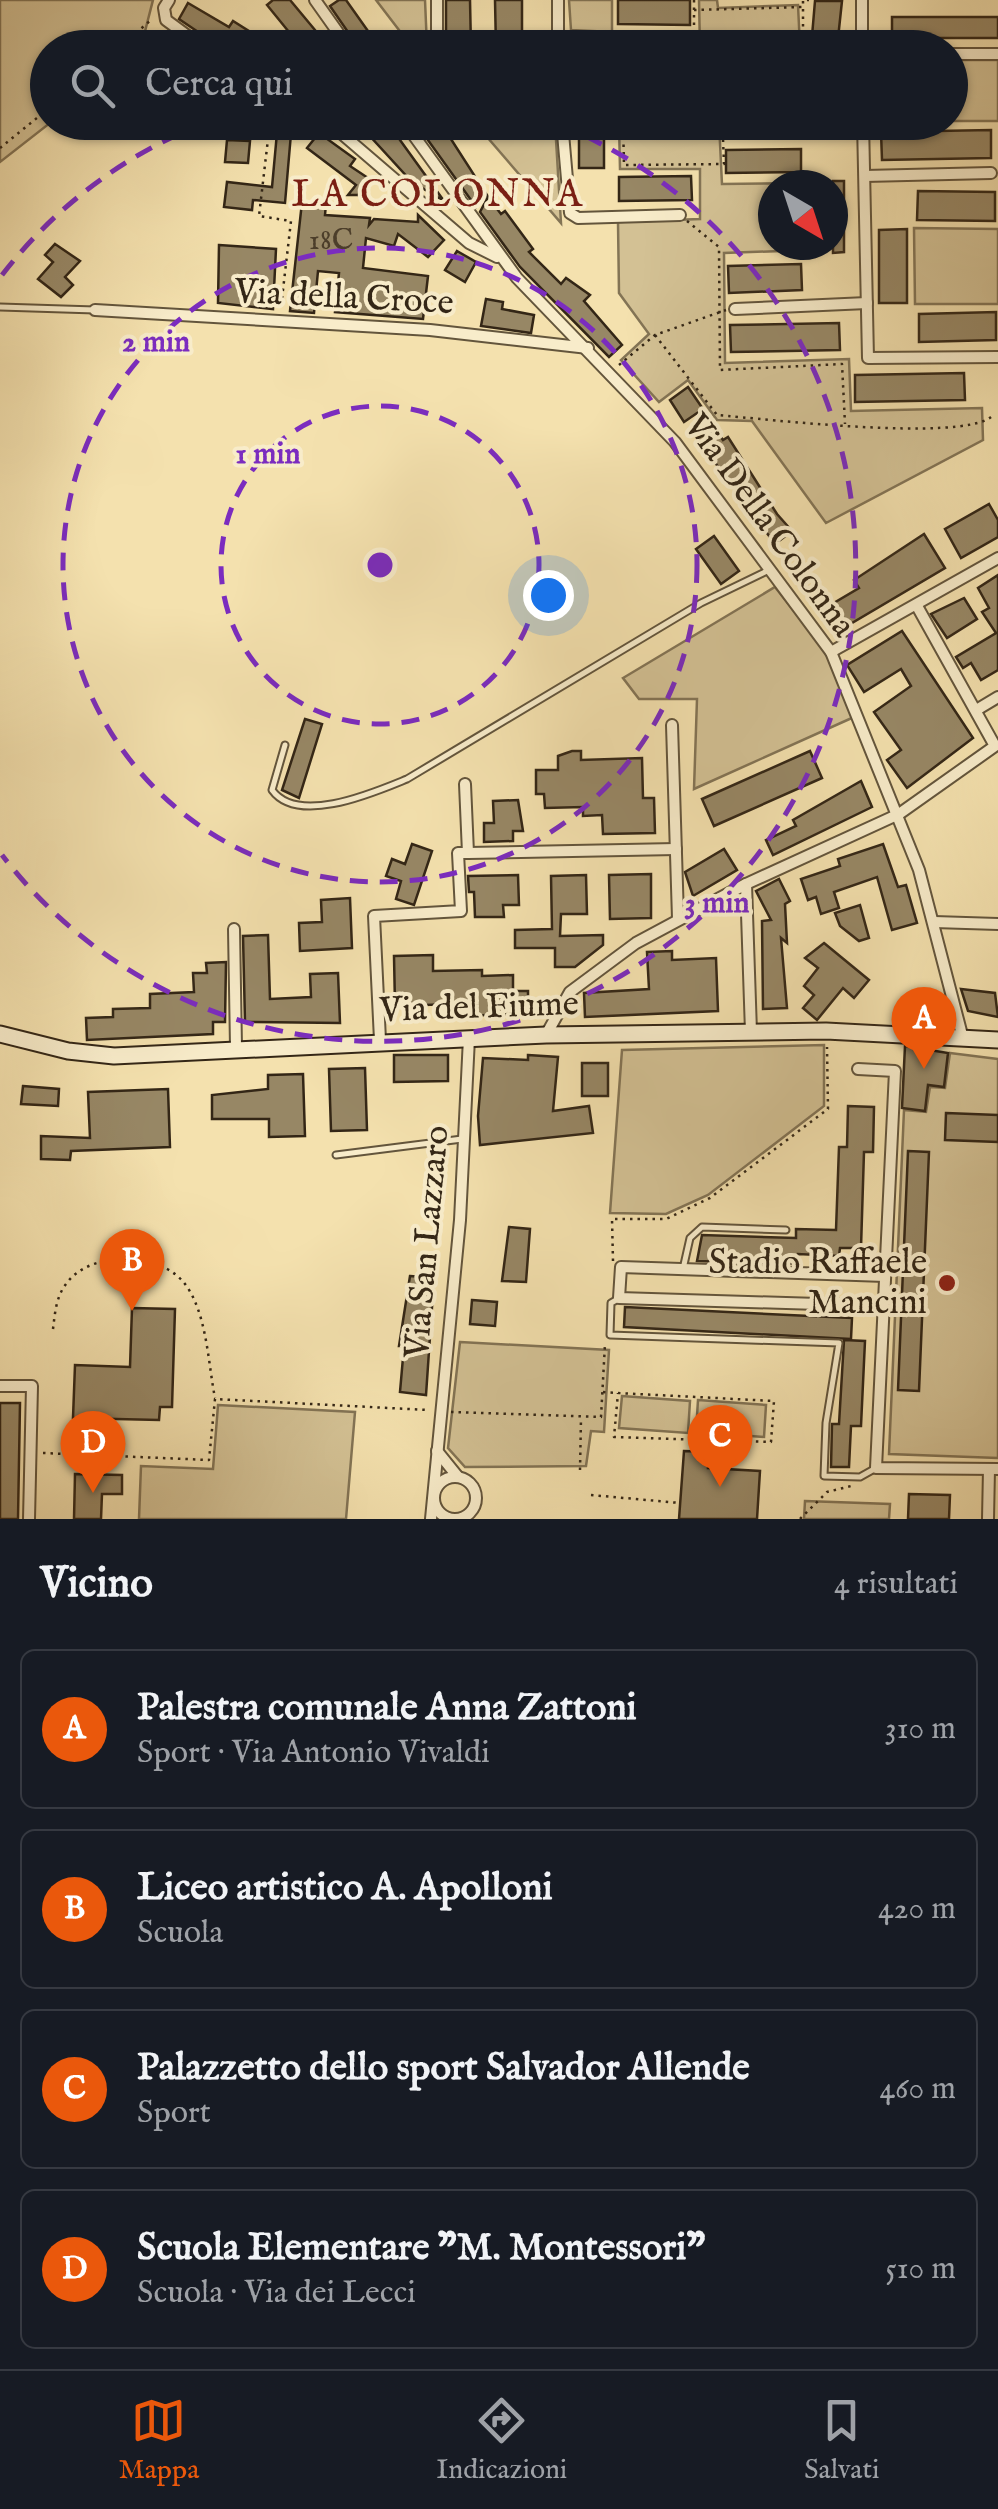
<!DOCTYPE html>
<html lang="it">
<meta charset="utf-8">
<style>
body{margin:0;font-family:"IM FELL English",serif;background:#242831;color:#f1f3f6}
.compass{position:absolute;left:758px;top:170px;width:90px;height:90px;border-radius:50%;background:#171b24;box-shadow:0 2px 8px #0004;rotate:141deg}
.you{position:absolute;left:548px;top:595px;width:35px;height:35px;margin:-25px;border:8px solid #fff;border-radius:50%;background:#1a73e8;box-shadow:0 0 0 15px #1a73e833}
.badge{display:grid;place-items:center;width:65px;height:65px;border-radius:50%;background:#ea580c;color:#fff;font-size:32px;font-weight:700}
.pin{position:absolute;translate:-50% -82px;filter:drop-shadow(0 2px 5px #0008)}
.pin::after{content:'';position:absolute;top:52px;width:35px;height:30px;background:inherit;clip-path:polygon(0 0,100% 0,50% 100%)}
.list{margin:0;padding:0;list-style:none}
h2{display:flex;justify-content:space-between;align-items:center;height:130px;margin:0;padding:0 40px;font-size:42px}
h2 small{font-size:32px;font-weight:400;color:#9ea1a6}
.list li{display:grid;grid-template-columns:65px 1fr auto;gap:30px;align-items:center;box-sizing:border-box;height:160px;margin:0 20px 20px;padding:0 20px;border:2px solid #363941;border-radius:15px}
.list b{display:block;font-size:38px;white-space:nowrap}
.list p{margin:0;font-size:32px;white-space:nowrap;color:#9ea1a6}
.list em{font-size:32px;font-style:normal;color:#9ea1a6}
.icon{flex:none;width:55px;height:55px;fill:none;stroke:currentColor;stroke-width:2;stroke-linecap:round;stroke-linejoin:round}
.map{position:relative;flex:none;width:998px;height:1519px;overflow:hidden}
.search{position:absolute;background:#171b24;box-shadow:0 2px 8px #0004;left:30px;right:30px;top:30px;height:110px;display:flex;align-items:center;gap:25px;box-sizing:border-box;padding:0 35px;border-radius:55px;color:#9ea1a6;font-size:38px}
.sheet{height:850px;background:#171b24}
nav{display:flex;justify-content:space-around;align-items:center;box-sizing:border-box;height:140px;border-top:2px solid #363941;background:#171b24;font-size:28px;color:#9ea1a6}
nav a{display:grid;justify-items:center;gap:5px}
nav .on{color:#ea580c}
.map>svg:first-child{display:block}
</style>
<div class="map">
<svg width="998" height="1519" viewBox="0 0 998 1519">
<rect width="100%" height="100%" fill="#f4e1ae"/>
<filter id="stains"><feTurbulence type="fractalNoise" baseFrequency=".002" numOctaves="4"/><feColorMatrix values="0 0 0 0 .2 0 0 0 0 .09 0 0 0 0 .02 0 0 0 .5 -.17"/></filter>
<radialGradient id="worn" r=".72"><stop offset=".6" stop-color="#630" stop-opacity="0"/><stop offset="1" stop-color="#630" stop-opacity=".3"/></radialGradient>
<g fill="#d3c194" stroke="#837455" stroke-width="2.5">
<path d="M0 0H153L141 47 48 48 50 123 0 162Z"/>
<path d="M376 0H425L427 47H412Z"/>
<path d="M569 0H612V32L571 30Z"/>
<path d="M699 0H717L718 8 798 5 800 47H700Z"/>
<path d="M956 60H998V121H951V80L956 79Z"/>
<path d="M475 123H555L561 223Z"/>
<path d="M619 123H719L722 184 806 183 773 185V245H807V250L724 253 725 363 849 359 851 411 982 408 983 440 826 523 752 421 717 420 688 380 659 402 621 360 649 334 619 293 618 222 700 219V169H620Z"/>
<path d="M914 228 998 229V304H915Z"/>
<path d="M775 587 828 654 854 717 694 789 697 699H639L623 678Z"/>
<path d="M824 1045V1106L708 1195 666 1214 610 1213 622 1050Z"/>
<path d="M950 1053 998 1059V1458L889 1454 904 1110 926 1112 930 1087 945 1088Z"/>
<path d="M460 1342 609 1350 604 1432 591 1431 586 1466 465 1467 448 1448Z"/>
<path d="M622 1396 690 1401 688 1433 619 1428Z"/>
<path d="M698 1400 766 1405 764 1437 696 1432Z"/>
<path d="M218 1405 355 1412 346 1519H139L141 1466 213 1469Z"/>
<path d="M805 1501 890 1504 889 1519H804Z"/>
</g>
<g fill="#978765" stroke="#332616" stroke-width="2.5">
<path d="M273 0H290L325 42 318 48H302L267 5Z"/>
<path d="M339 0H346L380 48H359L330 6Z"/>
<path d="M446 0H470L471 48H446Z"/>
<path d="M495 0H522V48H496Z"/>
<path d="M618 0H690V25L618 24Z"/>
<path d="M815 1H842L837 48H811Z"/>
<path d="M188 3 229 27 233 21 276 48H227L207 38 179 19Z"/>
<rect x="892" y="17" width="106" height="21"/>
<path d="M278 122H292L285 203 253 200 252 210 224 207 227 182 272 187Z"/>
<path d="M357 122H387L444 201 412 182Z"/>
<path d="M415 122H440L487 195 476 207Z"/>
<rect x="579" y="122" width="25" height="46"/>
<path d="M991 130V158L882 160 881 132Z"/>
<path d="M319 133 355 159 350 166 371 180 367 195H348L356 185 307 148Z"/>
<path d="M227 140 250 141 248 163 225 162Z"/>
<path d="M801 149V172L726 173V150Z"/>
<path d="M691 176 692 200 619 201V177Z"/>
<path d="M833 181H844V252L833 253Z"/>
<path d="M918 191 995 192V221L917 220Z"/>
<path d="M488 197 501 214 505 211 533 249 529 252 561 284 566 278 590 295 584 301 622 345 609 357 520 267 480 212Z"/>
<path d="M302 202 326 204 325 215 370 218 369 225 374 219 418 222V215L444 240 428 257 398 234 394 246 366 238 363 268 428 276 423 319 335 312 339 273 318 271 314 313 290 311Z"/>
<path d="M907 229V303H879V230Z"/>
<path d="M55 244 80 261 65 277 73 285 61 297 38 279 53 262 45 255Z"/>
<path d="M219 245 276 249 273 309 218 303Z"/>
<path d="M457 251 476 262 465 282 445 270Z"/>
<path d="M801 264 802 290 729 293 728 266Z"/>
<path d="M486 299 503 302 502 309 534 315 531 333 481 326Z"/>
<path d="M996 312V340L919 342V314Z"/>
<path d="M839 323 840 350 731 352 730 325Z"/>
<path d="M964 373 965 400 855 402V375Z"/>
<path d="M688 387 703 409 684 422 670 400Z"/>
<path d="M716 430 723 440 728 437 777 514 792 531 775 544 697 438Z"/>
<path d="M989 504 998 520V537L961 558 945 529Z"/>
<path d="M924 534 945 568 835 633 822 610 859 588 854 580Z"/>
<path d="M714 536 739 571 721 584 696 549Z"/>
<path d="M998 575V670L981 680 971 663 963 668 956 657 996 633 982 612 989 608 978 588Z"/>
<path d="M964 598 977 619 947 638 931 614Z"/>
<path d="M902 631 973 738 907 788 887 760 901 750 874 712 911 686 901 669 864 692 847 665Z"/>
<path d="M305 719 322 724 299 798 282 790Z"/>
<path d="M572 751H581V760L642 758 643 798H654L655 833 603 834 602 815 583 816V807L545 808 544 794H536V770H558V756Z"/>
<path d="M810 751 822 778 714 826 702 799Z"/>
<path d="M861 781 872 807 773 855 766 840 796 826 793 820Z"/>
<path d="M518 800 523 831H513V841L484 842V823H494L493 801Z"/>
<path d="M412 844 432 851 414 905 396 899 401 881 386 876 392 859 405 864Z"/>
<path d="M883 844 898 887 906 885 917 923 892 930 877 877 834 892 839 908 821 914 816 897 808 900 801 879 840 866 838 859Z"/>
<path d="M724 849 737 870 693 896 685 872Z"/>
<path d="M651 874V918L610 919 609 875Z"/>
<path d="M518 875 519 905H503L504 917H475L474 892H469L468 876Z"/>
<path d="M586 875 587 914H561L560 936 603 935V945L575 967H555V948H515V930L552 929 551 876Z"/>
<path d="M779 879 790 901 785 904 787 943 781 938 787 1008 763 1009 762 921 771 920 756 891Z"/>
<path d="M350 898 352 948 300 951 299 923 322 922 321 900Z"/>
<path d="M860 905 869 938 859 941 840 926 835 913Z"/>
<path d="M268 935 270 999 311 997 310 974 338 973 340 1023 245 1022 243 936Z"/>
<path d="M824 943 869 980 854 998 843 988 817 1020 803 1008 814 995 804 986 818 968 805 958Z"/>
<path d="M672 951V960L716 958 718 1011 585 1017 584 993 649 989 647 952Z"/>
<path d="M433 955V971L482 970V976L513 975V991H528V1014L453 1016V1004L395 1006 394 956Z"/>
<path d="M226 962 225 1022H213V1034L87 1040 86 1018 113 1017V1009L150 1008V994L194 992 193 973H207L206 963Z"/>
<path d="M961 989 995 993 998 1017 968 1011Z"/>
<path d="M905 1046 948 1053 944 1087 928 1085 925 1111 902 1108Z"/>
<path d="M394 1055H448V1081L394 1082Z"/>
<path d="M528 1055 558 1057 553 1111 589 1106 593 1133 480 1145 478 1116 483 1058 528 1060Z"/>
<rect x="582" y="1063" width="26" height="33"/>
<path d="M365 1068 367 1130 331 1131 329 1069Z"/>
<path d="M303 1074 305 1136 269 1137V1119H212V1095L268 1089V1075Z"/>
<path d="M23 1086 59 1089 58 1106 21 1104Z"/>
<path d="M168 1089 170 1147 71 1151 70 1160 41 1159V1136L90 1138 88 1092Z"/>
<path d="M848 1106 874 1107 873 1152H864L861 1248H840L839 1256 798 1254V1264L697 1261 702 1235 796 1238V1229L836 1230 839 1147H847Z"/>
<path d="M946 1113 998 1115V1142L945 1140Z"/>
<path d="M908 1151 929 1152 919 1391 898 1390Z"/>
<path d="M509 1227 530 1229 526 1282 502 1281Z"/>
<path d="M410 1276 434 1278 426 1395 400 1392 404 1346H399Z"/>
<path d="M472 1300 497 1302 495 1326 470 1324Z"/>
<path d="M625 1307 852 1318 851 1339 624 1327Z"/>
<path d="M132 1308 175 1309 172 1407H160L159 1420 73 1418 75 1365 130 1367Z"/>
<path d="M844 1340 865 1341 861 1426H851L849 1467H831L832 1424H839Z"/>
<path d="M0 1403H20L18 1519H0Z"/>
<path d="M684 1451 709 1452 708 1468 760 1471 757 1519H679Z"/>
<path d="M75 1474 122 1475V1494H102L101 1519H74Z"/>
<path d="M909 1494 950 1495 949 1519H908Z"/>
</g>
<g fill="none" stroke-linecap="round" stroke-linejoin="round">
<g stroke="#63553c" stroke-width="9">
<g id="lane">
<path d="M0 307 95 310"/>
<path d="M285 745 272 790C298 826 375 792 407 779L701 603 769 570"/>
<path d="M336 1155 462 1139"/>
<path d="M683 1269 690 1238 702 1227 786 1230"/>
<path d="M618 1299 611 1303 610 1335 839 1343 826 1423 824 1476 860 1477 876 1468"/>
</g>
</g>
<g stroke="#63553c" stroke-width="14">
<g id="street">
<path d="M169 0 164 8 166 20 204 48"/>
<path d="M315 0 349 48"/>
<path d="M437 0V48"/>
<path d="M558 0V48"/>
<path d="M862 0V48"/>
<path d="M558 44 694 41"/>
<path d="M950 54H998"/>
<path d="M328 122 469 243 497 257"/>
<path d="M404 122 517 278 675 442 831 652 919 870 962 1035"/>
<path d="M562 122 570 213 578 218 680 215"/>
<path d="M863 122 868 358 998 357"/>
<path d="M733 133 863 131"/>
<path d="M865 176 991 173"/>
<path d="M735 309 867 303"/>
<path d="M95 310 430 330 588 348"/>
<path d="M831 652 998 558"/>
<path d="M978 709 998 697"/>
<path d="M672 725 678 918"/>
<path d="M468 853 676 849"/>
<path d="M746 884 751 1032"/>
<path d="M934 922 998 924"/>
<path d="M234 929 236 1047"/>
<path d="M546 1035 570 992 636 943 746 884 899 814 995 746 917 606"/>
<path d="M380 1040 374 916 461 911 458 853H468L465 784"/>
<path d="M858 1069 895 1071 876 1468 998 1469"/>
<path d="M883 1306 619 1298 621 1267 885 1276"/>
<path d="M0 1386H32L29 1519"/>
<path d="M437 1451 458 1477"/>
<circle cx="455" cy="1498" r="21"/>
<path d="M431 1519 460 1220 469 1038"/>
<path d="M988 1519 989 1469"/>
</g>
</g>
<g stroke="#332616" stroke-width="19">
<path id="secondary" d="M0 1034 68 1051 114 1056 546 1035 826 1031 998 1040"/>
</g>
<g stroke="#332616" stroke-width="2.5" stroke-dasharray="2.5 5" stroke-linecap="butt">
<path d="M694 0V31"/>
<path d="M803 9V48"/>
<path d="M694 10 803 7V0H809"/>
<path d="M119 48 152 19"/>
<path d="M270 122 259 216 291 221 281 307"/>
<path d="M623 122 624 165 724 164 723 139"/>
<path d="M712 122V127L723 128"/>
<path d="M0 148 48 109"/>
<path d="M687 221 719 247 720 370 842 364 845 424"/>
<path d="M655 335 717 415C766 419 959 442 991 417"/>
<path d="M619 365 655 335 726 310"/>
<path d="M613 1261 612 1219H666L710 1198 828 1109 827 1047"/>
<path d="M53 1329C55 1313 56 1297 66 1284 90 1250 160 1251 185 1284 207 1313 208 1363 215 1398"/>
<path d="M603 1392 618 1393 774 1401 771 1442 614 1437 618 1393"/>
<path d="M451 1412 601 1417 605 1344"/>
<path d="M43 1453 209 1460 215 1399 428 1410"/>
<path d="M580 1470 581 1418"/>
<path d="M591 1495 680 1503"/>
<path d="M800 1519 827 1492 851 1486"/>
</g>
<use href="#lane" stroke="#f8ecca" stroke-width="5"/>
<use href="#street" stroke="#f8ecca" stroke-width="10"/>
<use href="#secondary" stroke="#f8ecca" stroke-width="15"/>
</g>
<g fill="none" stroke="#7b2cbf" stroke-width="5" stroke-dasharray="18 12">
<circle cx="380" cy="565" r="159"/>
<circle cx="380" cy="565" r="317"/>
<path d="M2 275A476 476 0 0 1 202 124M558 124A476 476 0 1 1 2 855"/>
</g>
<circle fill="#8f2418" stroke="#f8ecca" stroke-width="4" cx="947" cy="1283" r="10"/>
<g text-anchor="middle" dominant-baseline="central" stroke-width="8" stroke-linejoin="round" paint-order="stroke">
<g font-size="30" fill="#4c3e2a">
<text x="331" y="241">18C</text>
</g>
<g font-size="35" fill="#332616" stroke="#f8ecca">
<text transform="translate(344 298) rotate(3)">Via della Croce</text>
<text transform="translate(769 526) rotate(54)">Via Della Colonna</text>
<text transform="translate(479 1008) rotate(-2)">Via del Fiume</text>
<text transform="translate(428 1242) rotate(-85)">Via San Lazzaro</text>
</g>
<g font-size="35" fill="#332616" stroke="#f8ecca" text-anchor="end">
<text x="927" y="1263">Stadio Raffaele<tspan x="927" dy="40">Mancini</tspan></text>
</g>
<g font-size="38" letter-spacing="2.5" fill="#7a1f14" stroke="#f8ecca">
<text x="438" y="196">LA COLONNA</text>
</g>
</g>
<circle cx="380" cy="565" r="15" fill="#7b2cbf" stroke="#f8ecca" stroke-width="5"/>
<g font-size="30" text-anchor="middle" font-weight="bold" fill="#7b2cbf" stroke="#f8ecca" stroke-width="8" stroke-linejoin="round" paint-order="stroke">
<text x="156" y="351">2 min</text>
<text x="268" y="463">1 min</text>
<text x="717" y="912">3 min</text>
</g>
<rect width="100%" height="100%" filter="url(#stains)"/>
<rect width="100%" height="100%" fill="url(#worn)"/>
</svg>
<svg class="compass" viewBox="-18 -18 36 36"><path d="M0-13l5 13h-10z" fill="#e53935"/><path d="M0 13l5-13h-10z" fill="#9ea1a6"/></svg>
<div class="you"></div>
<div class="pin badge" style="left:924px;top:1069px">A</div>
<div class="pin badge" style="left:132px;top:1311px">B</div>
<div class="pin badge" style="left:720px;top:1487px">C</div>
<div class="pin badge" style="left:93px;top:1493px">D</div>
<div class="search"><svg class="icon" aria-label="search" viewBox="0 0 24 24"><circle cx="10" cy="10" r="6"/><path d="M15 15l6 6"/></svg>Cerca qui</div>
</div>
<section class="sheet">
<h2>Vicino<small>4 risultati</small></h2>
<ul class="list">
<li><span class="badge">A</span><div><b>Palestra comunale Anna Zattoni</b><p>Sport · Via Antonio Vivaldi</p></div><em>310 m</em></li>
<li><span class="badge">B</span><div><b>Liceo artistico A. Apolloni</b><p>Scuola</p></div><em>420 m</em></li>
<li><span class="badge">C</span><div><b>Palazzetto dello sport Salvador Allende</b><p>Sport</p></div><em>460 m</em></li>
<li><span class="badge">D</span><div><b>Scuola Elementare &quot;M. Montessori&quot;</b><p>Scuola · Via dei Lecci</p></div><em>510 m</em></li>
</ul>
</section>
<nav>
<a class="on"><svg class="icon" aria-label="map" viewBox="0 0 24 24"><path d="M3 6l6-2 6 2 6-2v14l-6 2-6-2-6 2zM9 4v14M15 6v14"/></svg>Mappa</a>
<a><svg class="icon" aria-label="directions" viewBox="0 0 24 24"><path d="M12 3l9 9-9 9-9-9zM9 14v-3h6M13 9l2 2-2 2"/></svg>Indicazioni</a>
<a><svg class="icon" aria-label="saved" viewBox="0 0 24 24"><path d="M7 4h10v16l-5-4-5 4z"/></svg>Salvati</a>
</nav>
